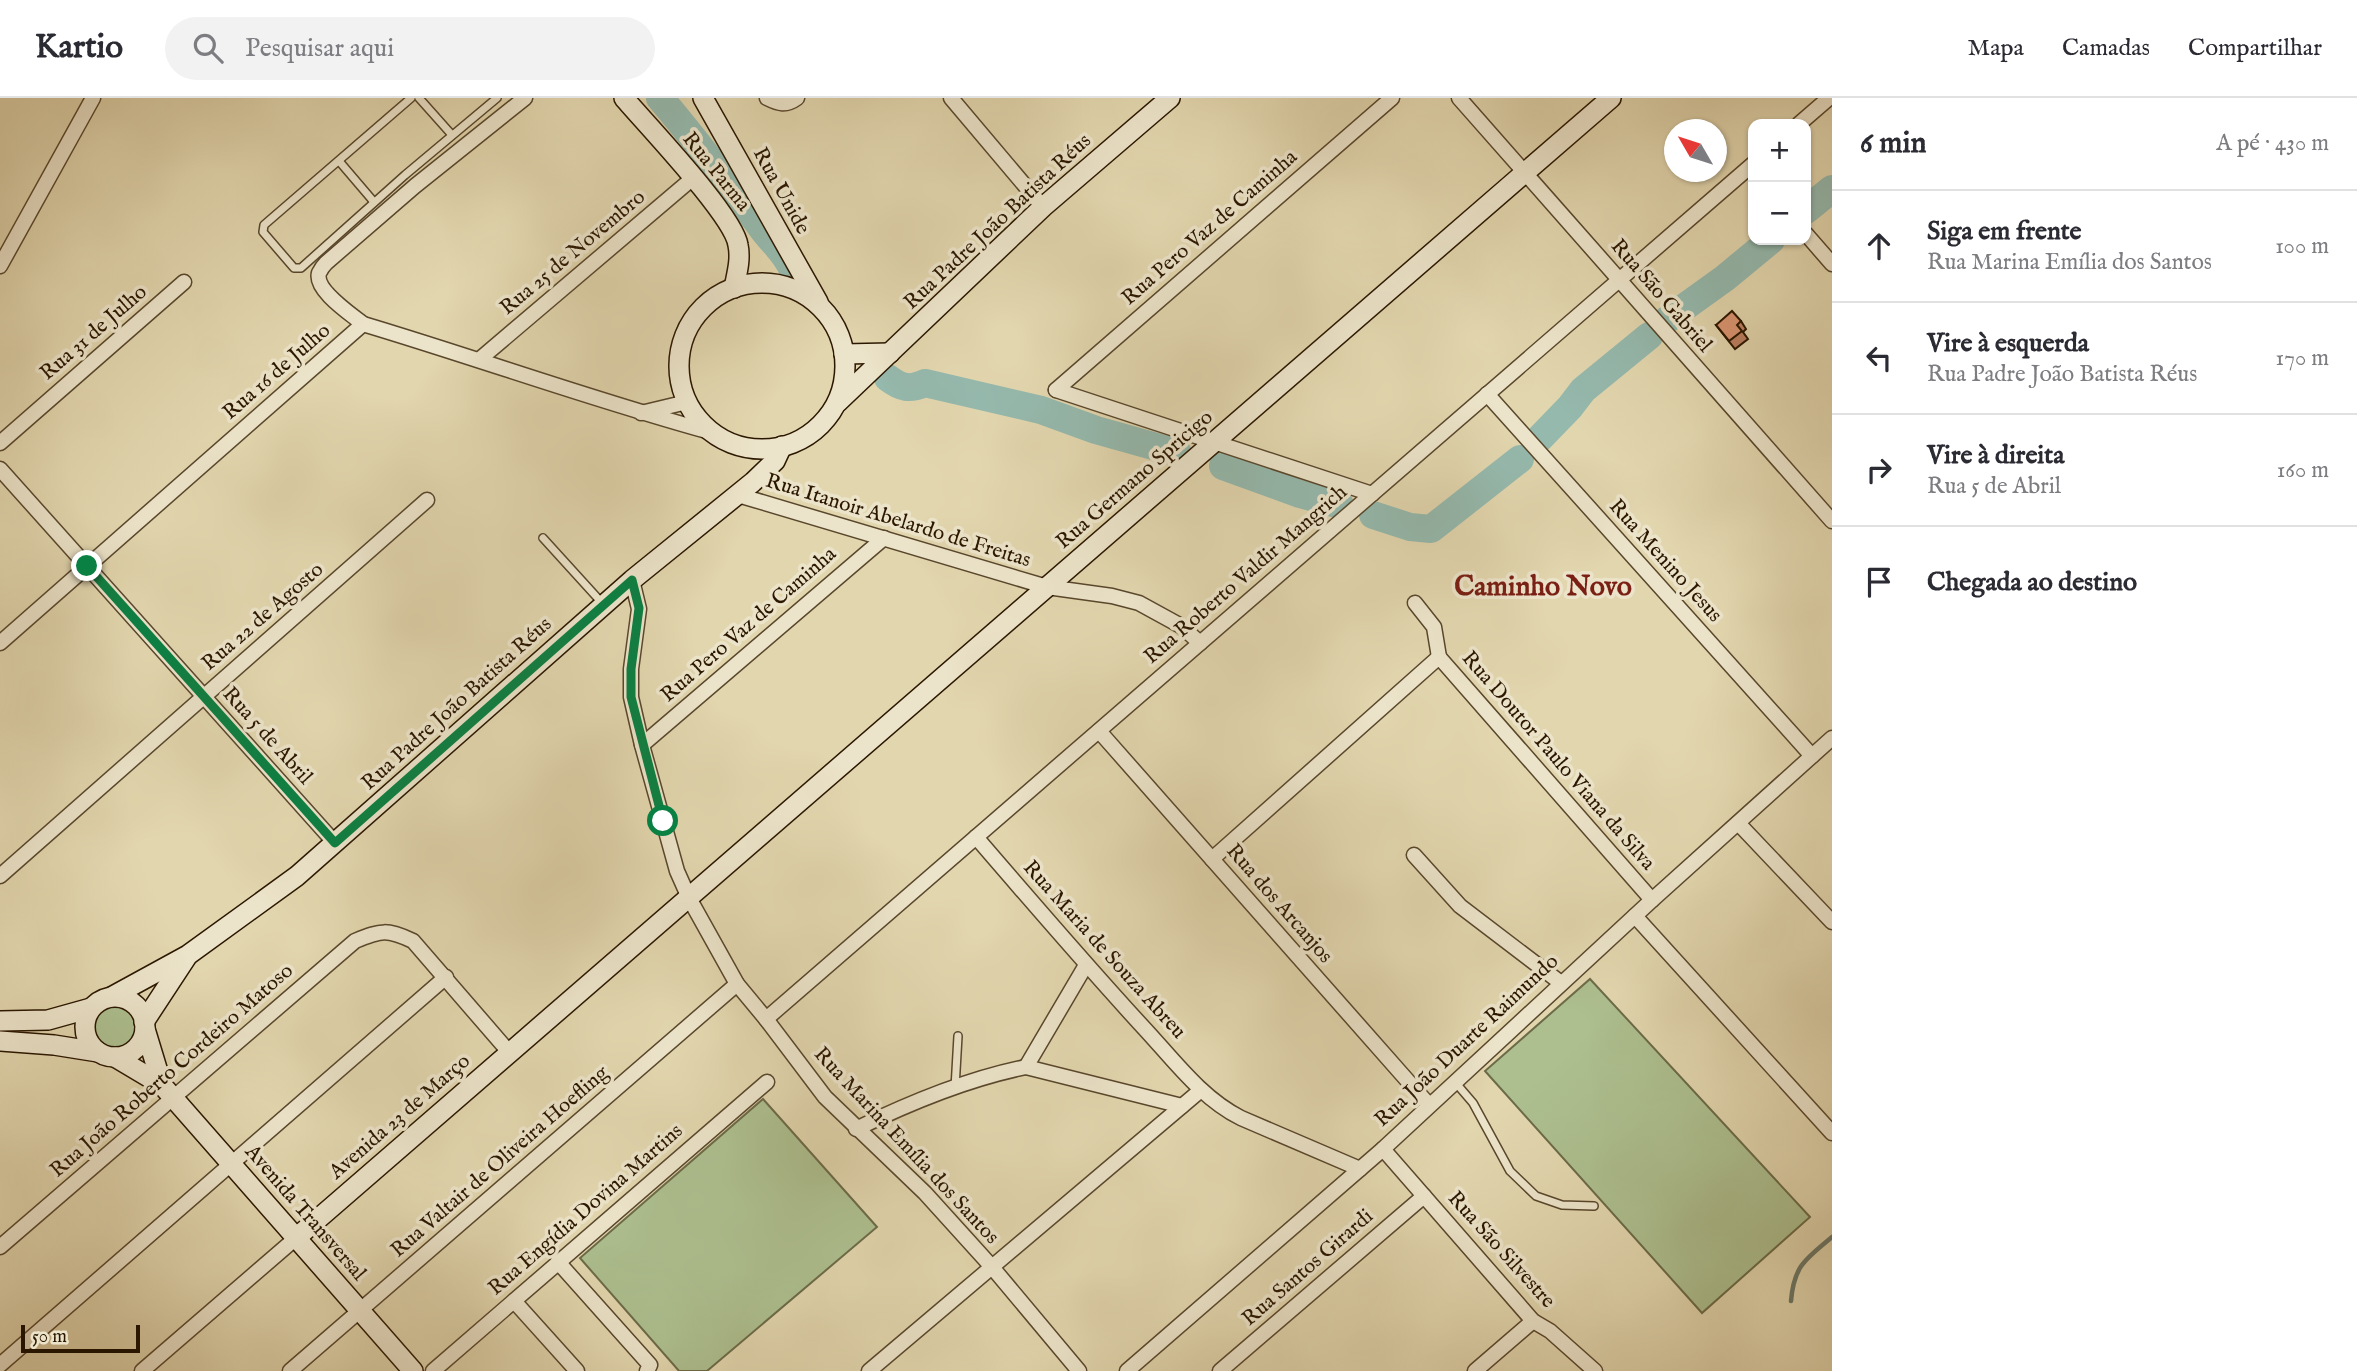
<!DOCTYPE html>
<html lang="pt">
<meta charset="utf-8">
<style>
body{margin:0;font-family:"IM FELL English",serif;background:#f2f2f3;color:#2b2b33}
.controls{position:absolute;right:21px;top:21px;display:grid;overflow:hidden;border-radius:14px;box-shadow:0 2px 5px #0004}
.controls button{width:63px;height:63px;display:grid;place-items:center;padding:0;border:0;border-bottom:2px solid #e1e1e2;background:#fff;color:#2b2b33;font:35px sans-serif}
.compass{position:absolute;left:1664px;top:21px;width:63px;height:63px;border-radius:50%;background:#fff;box-shadow:0 2px 5px #0004;rotate:309deg}
.scale{position:absolute;left:21px;bottom:18px;width:119px;box-sizing:border-box;padding-left:7px;border:4px solid #2b1700;border-top:0;font-size:19px;line-height:24px;white-space:nowrap;color:#2b1700;-webkit-text-stroke:5px #ece4ca;paint-order:stroke}
.stop{position:absolute;width:21px;height:21px;margin:-16px;border:5px solid #0b8043;border-radius:50%;background:#fff}
.stop.end{background:#0b8043;border-color:#fff;box-shadow:0 2px 7px #0008}
.list{margin:0;padding:0;list-style:none}
h2{display:flex;justify-content:space-between;align-items:center;height:91px;margin:0;padding:0 28px;font-size:30px}
h2 small{font-size:23px;font-weight:400;color:#7c7c81}
.list li{display:grid;grid-template-columns:46px 1fr auto;gap:21px;align-items:center;box-sizing:border-box;height:112px;padding:0 28px;border-top:2px solid #e1e1e2}
.list b{display:block;font-size:26px;white-space:nowrap}
.list p{margin:0;font-size:23px;white-space:nowrap;color:#7c7c81}
.list em{font-size:23px;font-style:normal;color:#7c7c81}
.icon{flex:none;width:38px;height:38px;fill:none;stroke:currentColor;stroke-width:2;stroke-linecap:round;stroke-linejoin:round}
.map{position:relative;flex:none;width:1832px;height:1273px;overflow:hidden}
header{display:flex;align-items:center;gap:42px;box-sizing:border-box;height:98px;padding:0 35px;background:#fff;border-bottom:2px solid #e1e1e2}
header strong{font-size:33px}
nav{display:flex;gap:38px;margin-inline-start:auto;font-size:24px}
.search{width:490px;height:63px;background:#f2f2f3;display:flex;align-items:center;gap:18px;box-sizing:border-box;padding:0 24px;border-radius:38px;color:#7c7c81;font-size:26px}
main{display:flex}
aside{flex:1;background:#fff}
.map>svg:first-child{display:block}
</style>
<header>
<strong>Kartio</strong>
<div class="search"><svg class="icon" aria-label="search" viewBox="0 0 24 24"><circle cx="10" cy="10" r="6"/><path d="M15 15l6 6"/></svg>Pesquisar aqui</div>
<nav><a>Mapa</a><a>Camadas</a><a>Compartilhar</a></nav>
</header>
<main>
<div class="map">
<svg width="1832" height="1273" viewBox="0 0 1832 1273">
<rect width="100%" height="100%" fill="#e2d6ae"/>
<filter id="stains"><feTurbulence type="fractalNoise" baseFrequency=".00286" numOctaves="4"/><feColorMatrix values="0 0 0 0 .2 0 0 0 0 .09 0 0 0 0 .02 0 0 0 .5 -.17"/></filter>
<radialGradient id="worn" r=".72"><stop offset=".6" stop-color="#630" stop-opacity="0"/><stop offset="1" stop-color="#630" stop-opacity=".3"/></radialGradient>
<g fill="#adbf8f" stroke="#6c6b48" stroke-width="2">
<path d="M1590 881 1810 1119 1702 1215 1485 973Z"/>
<circle cx="115" cy="929" r="23"/>
<path d="M763 1001 877 1129 707 1273H679L580 1160Z"/>
</g>
<g fill="none" stroke-linecap="round" stroke-linejoin="round">
<path stroke="#6b7868" stroke-width="4.5" d="M1791 1203C1794 1167 1806 1161 1832 1139"/>
<g stroke="#95b9ad" stroke-width="28">
<path d="M660 0C696 42 728 85 761 129 773 146 784 152 793 172"/>
<path d="M1806 112 1832 91"/>
<path d="M1668 221 1725 180 1771 142"/>
<path d="M888 280C901 290 910 292 925 285L1041 312 1096 332 1178 355"/>
<path d="M1540 340 1570 309 1583 292 1649 238"/>
<path d="M1223 368 1300 396 1340 407"/>
<path d="M1373 417 1410 429 1431 431 1520 361"/>
</g>
<g stroke="#59472c" stroke-width="10">
<g id="lane">
<path d="M411 0 264 127 263 134 294 170H301L405 77 497 0"/>
<path d="M419 0 452 37"/>
<path d="M339 63 374 104"/>
<path d="M543 440 603 506"/>
<path d="M1455 984 1473 1005 1510 1073 1536 1098 1562 1107 1594 1108"/>
<path d="M955 990 958 938"/>
</g>
</g>
<g stroke="#59472c" stroke-width="17">
<g id="street">
<path d="M767 0C779 6 786 8 797 0"/>
<path d="M951 0 1043 109"/>
<path d="M1459 0 1832 423"/>
<path d="M1799 26 1829 0"/>
<path d="M1806 136 1832 166"/>
<path d="M0 168 93 0"/>
<path d="M363 226C351 216 314 192 319 175 321 171 323 168 326 165L415 88 525 0"/>
<path d="M480 261 693 80"/>
<path d="M1056 292 1392 0"/>
<path d="M1056 292 1372 396"/>
<path d="M1487 296 1812 658"/>
<path d="M641 315 687 304"/>
<path d="M0 345 184 184"/>
<path d="M0 371 335 745"/>
<path d="M738 397 1047 489 1112 498 1139 505 1181 528 1200 545"/>
<path d="M632 482 639 511 631 571V599L642 647 677 773 689 800 737 886 766 921 825 999 925 1095 992 1169 1079 1273"/>
<path d="M1415 505 1434 529 1439 559"/>
<path d="M0 545 363 226C480 261 596 303 714 335"/>
<path d="M1099 633 1429 1007"/>
<path d="M642 647 884 440"/>
<path d="M1738 725 1832 824"/>
<path d="M976 739C1031 803 1086 867 1143 929 1173 961 1201 1000 1241 1020L1360 1071"/>
<path d="M1414 757 1460 808 1561 885"/>
<path d="M1212 761 1439 559 1652 802"/>
<path d="M0 778 427 402"/>
<path d="M1635 818 1832 1035"/>
<path d="M766 921 1753 66"/>
<path d="M1026 969 1086 867"/>
<path d="M856 1031C907 1006 971 980 1026 969L1182 1008"/>
<path d="M1383 1051 1533 1223 1550 1233 1595 1273"/>
<path d="M0 1149 355 843C382 832 387 831 413 843L509 954"/>
<path d="M558 1164 650 1267 647 1273"/>
<path d="M514 1203 577 1273"/>
<path d="M0 1267 446 879"/>
<path d="M142 1273 296 1140"/>
<path d="M290 1273 737 886"/>
<path d="M433 1273 767 984"/>
<path d="M869 1273 1201 992"/>
<path d="M1127 1273 1383 1051 1652 802 1832 640"/>
<path d="M1220 1273 1424 1098"/>
<path d="M1475 1273 1533 1223"/>
</g>
</g>
<g stroke="#2b1700" stroke-width="22">
<g id="secondary">
<path d="M624 0C647 27 734 118 738 147 741 161 737 175 734 190"/>
<path d="M703 0 818 204"/>
<circle cx="762" cy="268" r="83"/>
<path d="M844 256 890 255"/>
<path d="M838 304 1043 109 1170 0"/>
<path d="M113 898 188 857 297 778 632 482 753 384 775 363 782 348"/>
<circle cx="115" cy="929" r="30"/>
<path d="M0 923 48 922 91 910"/>
<path d="M144 924 186 860"/>
<path d="M145 931 162 987"/>
<path d="M0 943 54 947 98 954"/>
<path d="M115 959 162 987 413 1273"/>
<path d="M296 1140 1611 0"/>
</g>
</g>
<use href="#lane" stroke="#ece4ca" stroke-width="7"/>
<use href="#street" stroke="#ece4ca" stroke-width="14"/>
<use href="#secondary" stroke="#ece4ca" stroke-width="19"/>
</g>
<path fill="#bc8162" stroke="#2b1700" stroke-width="2" d="M1741 223 1746 231 1743 234 1748 241 1735 251 1716 227Z"/>
<path fill="#db9672" stroke="#2b1700" stroke-width="2" d="M1732 213 1741 223 1737 227 1742 233 1729 243 1716 227Z"/>
<g fill="none" stroke-linecap="round" stroke-linejoin="round">
<path stroke="#0b8043" stroke-width="9" d="M87 468 335 745 632 482 639 510 631 571V599L663 723"/>
</g>
<g text-anchor="middle" dominant-baseline="central" stroke-width="7" stroke-linejoin="round" paint-order="stroke">
<g font-size="21" fill="#2b1700" stroke="#ece4ca">
<text transform="translate(716 74) rotate(51)">Rua Parma</text>
<text transform="translate(781 93) rotate(61)">Rua Unide</text>
<text transform="translate(998 124) rotate(-43)">Rua Padre João Batista Réus</text>
<text transform="translate(1210 130) rotate(-41)">Rua Pero Vaz de Caminha</text>
<text transform="translate(573 155) rotate(-40)">Rua 25 de Novembro</text>
<text transform="translate(1661 198) rotate(49)">Rua São Gabriel</text>
<text transform="translate(94 235) rotate(-41)">Rua 31 de Julho</text>
<text transform="translate(277 274) rotate(-41)">Rua 16 de Julho</text>
<text transform="translate(1135 382) rotate(-41)">Rua Germano Spricigo</text>
<text transform="translate(898 423) rotate(17)">Rua Itanoir Abelardo de Freitas</text>
<text transform="translate(1665 463) rotate(48)">Rua Menino Jesus</text>
<text transform="translate(1246 477) rotate(-41)">Rua Roberto Valdir Mangrich</text>
<text transform="translate(263 519) rotate(-41)">Rua 22 de Agosto</text>
<text transform="translate(749 527) rotate(-41)">Rua Pero Vaz de Caminha</text>
<text transform="translate(457 606) rotate(-42)">Rua Padre João Batista Réus</text>
<text transform="translate(267 638) rotate(48)">Rua 5 de Abril</text>
<text transform="translate(1558 663) rotate(49)">Rua Doutor Paulo Viana da Silva</text>
<text transform="translate(1279 806) rotate(49)">Rua dos Arcanjos</text>
<text transform="translate(1104 852) rotate(48)">Rua Maria de Souza Abreu</text>
<text transform="translate(1467 943) rotate(-43)">Rua João Duarte Raimundo</text>
<text transform="translate(172 973) rotate(-41)">Rua João Roberto Cordeiro Matoso</text>
<text transform="translate(400 1019) rotate(-41)">Avenida 23 de Março</text>
<text transform="translate(906 1048) rotate(47)">Rua Marina Emília dos Santos</text>
<text transform="translate(500 1064) rotate(-41)">Rua Valtair de Oliveira Hoefling</text>
<text transform="translate(586 1112) rotate(-41)">Rua Engídia Dovina Martins</text>
<text transform="translate(305 1115) rotate(49)">Avenida Transversal</text>
<text transform="translate(1501 1152) rotate(48)">Rua São Silvestre</text>
<text transform="translate(1308 1170) rotate(-41)">Rua Santos Girardi</text>
</g>
<g font-size="28" font-weight="bold" fill="#7a1f14" stroke="#ece4ca">
<text x="1543" y="489">Caminho Novo</text>
</g>
</g>
<rect width="100%" height="100%" filter="url(#stains)"/>
<rect width="100%" height="100%" fill="url(#worn)"/>
</svg>
<div class="controls">
<button>+</button>
<button>−</button>
</div>
<svg class="compass" viewBox="-18 -18 36 36"><path d="M0-13l5 13h-10z" fill="#e53935"/><path d="M0 13l5-13h-10z" fill="#7c7c81"/></svg>
<div class="scale">50 m</div>
<div class="stop" style="left:663px;top:723px"></div>
<div class="stop end" style="left:87px;top:468px"></div>
</div>
<aside>
<h2>6 min<small>A pé · 430 m</small></h2>
<ul class="list">
<li><svg class="icon" aria-label="ahead" viewBox="0 0 24 24"><path d="M12 20V5M6 11l6-6 6 6"/></svg><div><b>Siga em frente</b><p>Rua Marina Emília dos Santos</p></div><em>100 m</em></li>
<li><svg class="icon" aria-label="left" viewBox="0 0 24 24"><path d="M17 20v-9H6M10 6l-5 5 5 5"/></svg><div><b>Vire à esquerda</b><p>Rua Padre João Batista Réus</p></div><em>170 m</em></li>
<li><svg class="icon" aria-label="right" viewBox="0 0 24 24"><path d="M7 20v-9h11M14 6l5 5-5 5"/></svg><div><b>Vire à direita</b><p>Rua 5 de Abril</p></div><em>160 m</em></li>
<li><svg class="icon" aria-label="arrive" viewBox="0 0 24 24"><path d="M6 21V4h12l-3 4 3 4H6"/></svg><div><b>Chegada ao destino</b></div></li>
</ul>
</aside>
</main>
